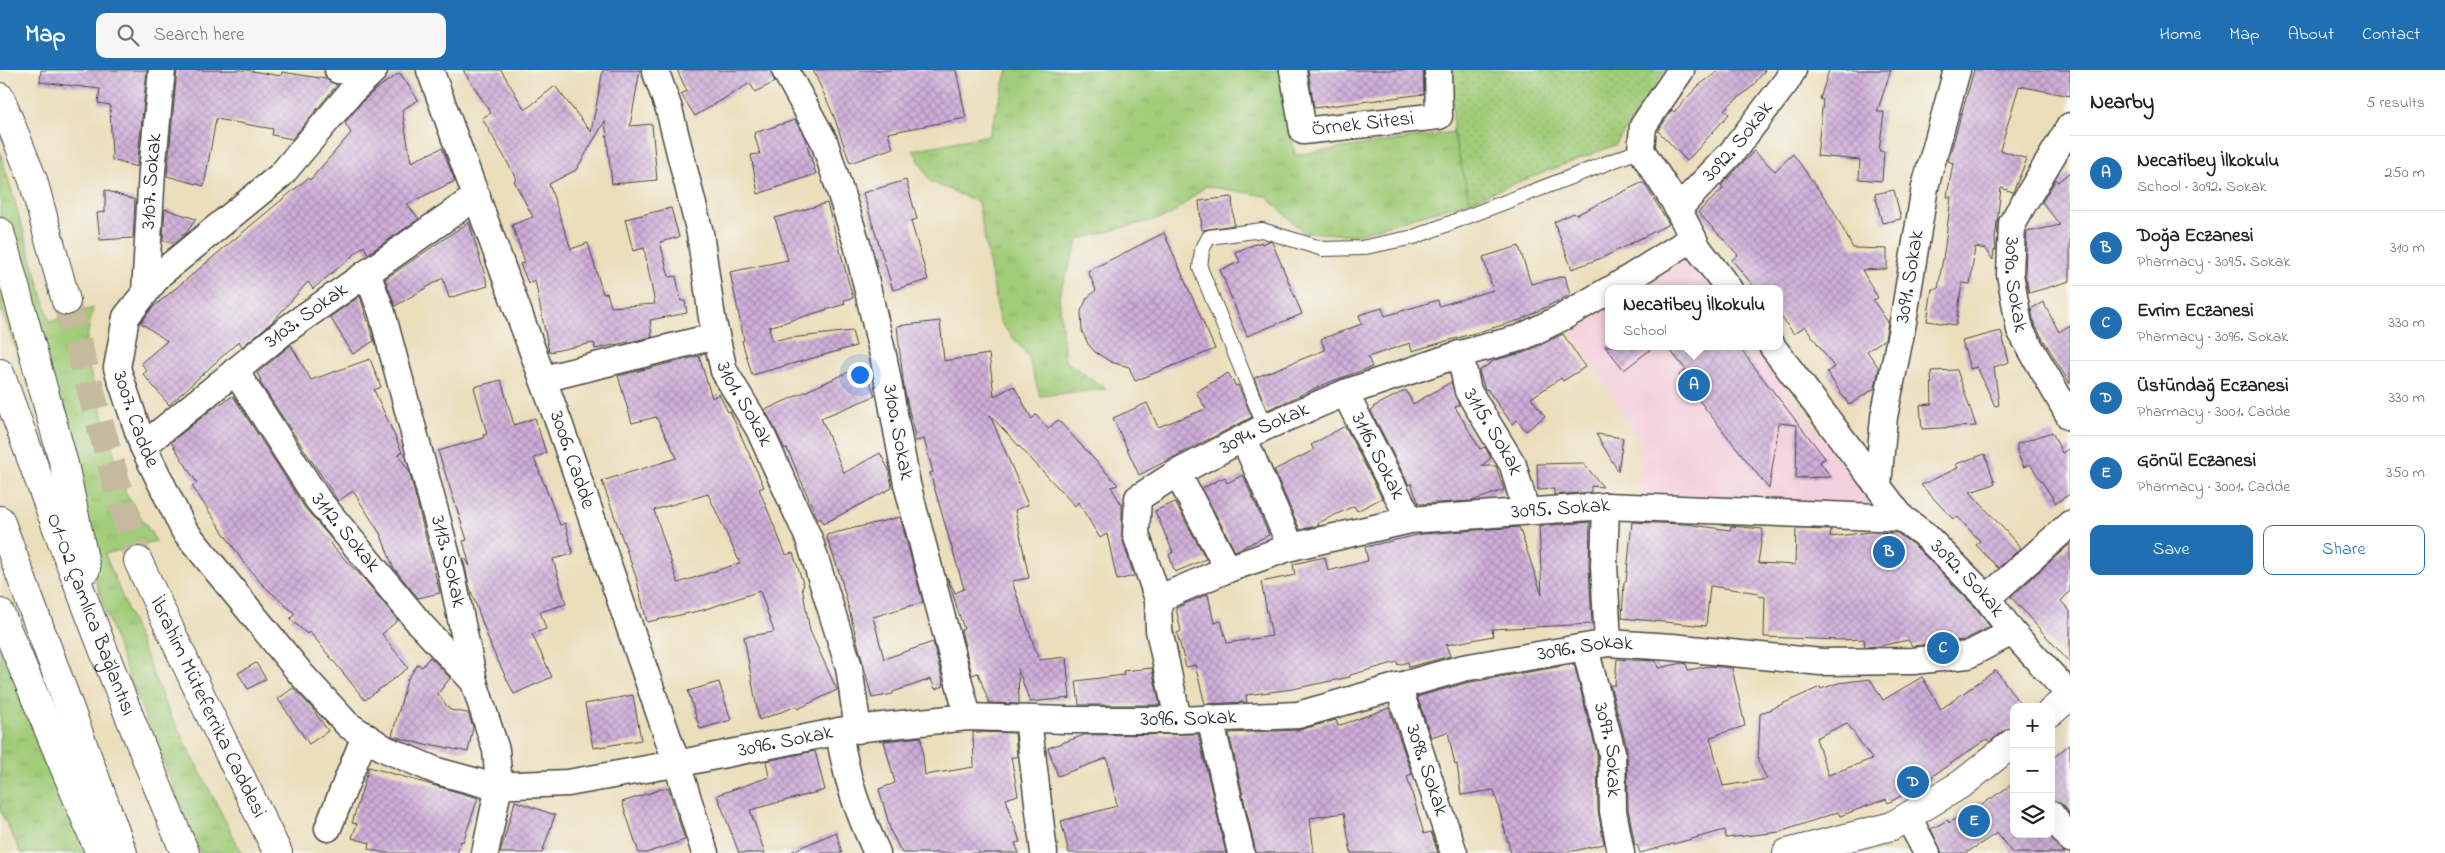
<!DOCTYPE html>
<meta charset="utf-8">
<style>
body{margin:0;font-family:"Indie Flower",sans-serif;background:#f6f6f6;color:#222}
.controls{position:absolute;right:15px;bottom:15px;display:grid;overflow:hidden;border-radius:10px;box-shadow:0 5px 20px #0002}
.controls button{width:45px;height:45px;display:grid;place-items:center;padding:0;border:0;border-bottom:1px solid #e0e0e0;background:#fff;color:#222;font:25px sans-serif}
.you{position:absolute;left:859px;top:304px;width:18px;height:18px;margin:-12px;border:4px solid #fff;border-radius:50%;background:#1a73e8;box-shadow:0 0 0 8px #1a73e833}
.badge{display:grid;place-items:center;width:32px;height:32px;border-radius:50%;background:#1f6fb2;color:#fff;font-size:16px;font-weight:700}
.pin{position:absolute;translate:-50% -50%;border:2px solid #fff;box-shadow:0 1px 5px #0006}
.popup{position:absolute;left:1605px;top:215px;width:178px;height:65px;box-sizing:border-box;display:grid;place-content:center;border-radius:10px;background:#fff;filter:drop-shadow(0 1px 4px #0005);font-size:16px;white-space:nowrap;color:#767676}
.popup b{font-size:19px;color:#222}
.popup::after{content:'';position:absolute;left:50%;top:100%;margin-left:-10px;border:10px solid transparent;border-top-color:#fff}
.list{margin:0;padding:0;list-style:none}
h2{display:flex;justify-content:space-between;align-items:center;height:65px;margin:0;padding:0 20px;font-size:21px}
h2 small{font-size:16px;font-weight:400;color:#767676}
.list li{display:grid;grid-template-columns:32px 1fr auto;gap:15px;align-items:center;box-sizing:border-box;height:75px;padding:0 20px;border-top:1px solid #e0e0e0}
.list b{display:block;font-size:19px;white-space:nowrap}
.list p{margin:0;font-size:16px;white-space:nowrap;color:#767676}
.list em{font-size:16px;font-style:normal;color:#767676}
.actions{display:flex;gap:10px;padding:15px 20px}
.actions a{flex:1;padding:11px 0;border:1px solid #1f6fb2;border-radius:10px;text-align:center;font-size:18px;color:#1f6fb2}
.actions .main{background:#1f6fb2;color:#fff}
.icon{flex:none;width:28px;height:28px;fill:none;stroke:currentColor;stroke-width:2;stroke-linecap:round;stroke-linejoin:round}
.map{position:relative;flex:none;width:2070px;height:783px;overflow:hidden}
header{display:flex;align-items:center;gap:30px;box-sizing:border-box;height:70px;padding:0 25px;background:#1f6fb2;color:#fff}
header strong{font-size:24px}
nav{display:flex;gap:28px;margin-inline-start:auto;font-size:18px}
.search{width:350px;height:45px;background:#f6f6f6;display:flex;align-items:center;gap:12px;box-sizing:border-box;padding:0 18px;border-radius:10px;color:#767676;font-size:19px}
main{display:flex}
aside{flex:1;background:#fff}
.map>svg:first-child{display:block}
</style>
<header>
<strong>Map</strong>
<div class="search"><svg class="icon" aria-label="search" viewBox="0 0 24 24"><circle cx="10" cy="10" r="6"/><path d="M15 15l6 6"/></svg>Search here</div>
<nav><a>Home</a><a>Map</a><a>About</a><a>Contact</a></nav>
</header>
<main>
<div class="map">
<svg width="2070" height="783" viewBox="0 0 2070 783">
<defs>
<pattern id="grass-tufts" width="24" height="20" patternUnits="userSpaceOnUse" patternTransform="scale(1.25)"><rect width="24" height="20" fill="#a1cc78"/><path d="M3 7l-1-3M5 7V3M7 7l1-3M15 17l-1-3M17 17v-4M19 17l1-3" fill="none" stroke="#8baf68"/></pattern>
<pattern id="park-dots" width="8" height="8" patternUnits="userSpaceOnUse" patternTransform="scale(1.25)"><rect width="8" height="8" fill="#a1cc78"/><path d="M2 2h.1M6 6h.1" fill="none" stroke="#8baf68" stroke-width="1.8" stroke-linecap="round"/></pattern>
<pattern id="building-cross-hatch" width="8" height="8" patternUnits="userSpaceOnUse" patternTransform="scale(1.25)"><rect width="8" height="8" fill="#cfadd9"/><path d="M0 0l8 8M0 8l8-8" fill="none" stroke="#a88db0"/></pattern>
</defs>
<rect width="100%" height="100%" fill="#f6f6f2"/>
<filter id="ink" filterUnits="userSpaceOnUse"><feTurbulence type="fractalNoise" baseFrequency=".02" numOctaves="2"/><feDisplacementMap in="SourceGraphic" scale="10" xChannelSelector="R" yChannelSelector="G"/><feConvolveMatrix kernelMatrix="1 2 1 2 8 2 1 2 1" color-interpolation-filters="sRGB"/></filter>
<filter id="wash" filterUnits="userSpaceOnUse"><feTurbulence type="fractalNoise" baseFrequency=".0096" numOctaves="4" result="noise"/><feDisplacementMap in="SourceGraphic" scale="20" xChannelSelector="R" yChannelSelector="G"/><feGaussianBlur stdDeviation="1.12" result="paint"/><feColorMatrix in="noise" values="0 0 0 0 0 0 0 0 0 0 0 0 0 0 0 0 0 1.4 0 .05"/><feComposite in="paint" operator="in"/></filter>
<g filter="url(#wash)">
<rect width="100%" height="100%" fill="#ebdebb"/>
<g fill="#f4cfdd">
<path d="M1691 188 1713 219H1641Z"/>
<path d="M1609 239V276H1756L1871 434 1640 426 1638 369 1572 262Z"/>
</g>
<g fill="url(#grass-tufts)" stroke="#667c52">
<path d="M1008 0H1282L1295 85 1453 62 1470 131 1354 165 1303 162 1266 126 1206 116 1169 146 1079 169 1059 225 1065 291 1106 319 1040 326 1028 286 1000 252 978 132 931 112 913 80 989 65Z"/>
<path d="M0 81 50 252 93 238 84 282 126 424 156 471 105 484 164 632 242 783H200L120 584 50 373 0 236Z"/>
<path d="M0 567 86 783H21L0 740Z"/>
</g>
<path fill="url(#park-dots)" stroke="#667c52" d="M1452 0H1666L1615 75 1470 131 1453 62Z"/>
<g id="blocks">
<g fill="url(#building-cross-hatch)" fill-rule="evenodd">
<path d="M41 0H147L137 97 112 90 110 35 98 33 100 19 40 12Z"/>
<path d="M177 0H246L281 6 282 2 326 9 337 15 292 69 272 65 273 59 216 49 204 116 167 106Z"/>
<path d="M463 0H501L525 40 555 16 591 62 603 0H640L630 56 652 54 657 110 612 114 605 51 576 100 549 114 571 179 588 173 603 224 607 223 611 237 655 234 644 178 633 181 625 149 671 138 679 167 660 172 669 207 676 206 681 231H685L687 243 650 250 652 267 595 279 594 273 549 282 535 210 528 213 520 194 525 192 512 155 533 147 514 111 517 109 482 48 491 43Z"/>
<path d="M677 0H770L775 12 755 22 750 13 695 46 681 24 687 21Z"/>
<path d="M813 0H956L966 48 888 63 893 78 850 93 833 44Z"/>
<path d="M1308 0H1423L1424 24 1314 38Z"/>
<path d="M1720 0H1765L1752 17 1724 39 1729 44 1687 91 1658 61 1672 40 1674 42 1698 16Z"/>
<path d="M1829 0H1891L1877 42H1884L1879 81H1884L1882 111 1859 109 1860 90 1817 86 1823 30 1820 29Z"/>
<path d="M1974 0H2070V26L2019 16 2000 80 2027 89 2013 122 2001 118 1995 169 1996 180H1994L1993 190 1986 179 1975 177 1970 214 1962 213 1956 255 1927 251 1932 219H1938L1945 176 1951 127H1947L1953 93 1948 91Z"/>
<path d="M400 3 418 30 402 40 411 92 442 78 455 111 407 134 419 149 368 184 364 176 313 219 308 212 273 251 242 277 239 271 169 335 143 304 147 301 141 293 167 271 141 253 152 238 308 108 310 110 351 63 345 53 363 31 376 19Z"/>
<path d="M795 50 804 66 816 104 758 124 751 85 760 84 754 63Z"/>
<path d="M1754 81 1775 101 1793 84 1832 138 1853 178 1887 179V199L1862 200 1878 228 1873 230 1888 252 1885 269 1867 281 1879 298 1875 318 1849 335 1827 302 1834 297 1805 256 1794 264 1779 244V219H1756L1732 190 1738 185 1698 142 1723 119 1721 116Z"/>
<path d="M2070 102V211L2029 223 2025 203 2027 162 2060 155 2042 132 2056 109 2058 112Z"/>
<path d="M906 110 917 149 911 151 928 210 893 220 863 123Z"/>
<path d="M1641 113H1644L1669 154 1604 187 1572 199 1554 152 1574 143 1576 145Z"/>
<path d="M105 120 135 130 133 168 100 170 97 143 105 142Z"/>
<path d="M1894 120 1901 149 1882 153 1875 124Z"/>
<path d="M1232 127 1234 155 1202 160 1199 131Z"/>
<path d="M827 133 853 228 844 230 845 234 769 257 772 270 852 261 856 276 752 305 742 271 744 270 730 202 788 190 775 148Z"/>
<path d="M165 139 196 149 187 162 172 173 163 171Z"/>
<path d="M469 152 488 216 449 228 443 208 395 236 385 209Z"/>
<path d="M1164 163 1215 279 1135 311 1129 297 1111 292 1095 282 1088 274 1082 261 1081 241 1087 228 1096 220 1088 201Z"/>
<path d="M1269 171 1272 172 1302 244 1247 266 1220 200 1240 192 1235 182 1261 172 1262 174Z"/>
<path d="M1519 176 1531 214 1565 206 1570 225 1520 250 1412 281 1410 273 1368 287 1372 297 1330 312 1267 340 1254 308 1325 280 1321 269 1362 254 1359 245 1382 238 1385 246 1438 230 1439 236 1493 220 1483 187Z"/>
<path d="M360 226 374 271 353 284 330 247Z"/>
<path d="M2043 232 2059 262 2070 255V314L2034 254 2031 239Z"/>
<path d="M940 251 944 291 989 284 994 326 1014 316 1032 349 1036 345 1048 359 1058 350 1118 415 1111 417 1122 435V468L1134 506 1117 510 1107 464 1100 468 1078 432 1075 436 990 345 1028 435 1015 440 1029 508 1012 511 1039 590 1066 587 1070 628 1030 632 1018 599 1019 634 989 633 978 603 972 605 961 560 964 559 947 507 955 523 964 519 930 403 933 402 924 369 916 371 904 318 897 256Z"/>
<path d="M2001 261 2009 292 1994 297 1999 335 1995 336 1977 297 1970 299 1962 271Z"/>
<path d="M1563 264 1585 297 1563 311 1561 308 1531 328 1545 346 1526 361 1517 350 1512 354 1487 319 1485 320 1479 301 1495 290 1526 282Z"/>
<path d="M291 275 311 310 370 289 381 317 374 320 402 382 398 384 409 401 440 523 418 528 393 497 381 465 353 421 338 431 259 311 261 310 257 303Z"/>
<path d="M1605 276H1655L1624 300Z"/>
<path d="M1667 276H1738L1825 388 1820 392 1831 407 1796 408 1797 355 1779 353 1769 419 1679 305 1686 300Z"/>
<path d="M699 286 712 328 719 324 728 342 730 341 764 417 759 419 786 485 793 483 804 516 802 517 810 561 837 620 798 639 797 636 759 650 744 567 774 562 760 521 703 540 647 552 636 507 602 411 677 388 656 347 632 353 618 306ZM708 424 740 493 678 513 654 440Z"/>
<path d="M864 295 875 326 821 348 844 403 880 383 889 400 892 418 823 454 821 448 818 450 787 378 785 379 765 340Z"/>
<path d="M1957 300 1976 356 1922 359 1920 335 1932 334 1931 301Z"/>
<path d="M1228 303 1236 316 1238 315 1252 347 1139 405 1113 348 1147 333 1158 357 1206 339 1196 322Z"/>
<path d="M501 310 514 355 535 348 546 383 534 388 560 455 565 453 573 484 553 489 566 534 540 542 546 559 532 564 552 607 514 624 492 579 470 518 463 489 465 488 470 496 463 471 467 470 438 381 484 368 483 365 487 364 474 317Z"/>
<path d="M1451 312 1459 335 1455 337 1480 379 1485 377 1491 388 1481 396H1496L1504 420 1472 431 1419 434 1411 413 1409 415 1371 341 1374 339 1373 337 1406 320 1413 334Z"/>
<path d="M233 326 305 438 333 471 330 474 364 509 398 550 382 564 408 598 365 630 309 561 307 564 290 549 295 544 262 514 243 492 192 416 197 413 171 372 212 339Z"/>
<path d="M1345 356 1382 428 1357 441 1354 436 1318 453 1319 455 1300 460 1274 400 1314 380 1311 375Z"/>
<path d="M2052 362 2062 383 2070 378V424L2056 433 2030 394 2024 397 2017 382V374Z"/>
<path d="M1596 364 1623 368 1618 401Z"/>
<path d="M1985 384 1995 414 1970 422 2021 478 1998 498 1976 475 1980 471 1958 447 1953 449 1921 415 1958 398 1956 394Z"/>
<path d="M1583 393 1603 417 1591 416V422L1554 425V419L1538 420 1537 394Z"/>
<path d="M1243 405 1269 465 1235 481 1202 418 1225 407 1227 413Z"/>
<path d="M1175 432 1206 489 1175 502 1169 485 1173 482 1155 441Z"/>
<path d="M900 447 923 532 873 547 884 589 933 572 944 616 935 619 931 609 893 622V624L872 628 840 505 826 465Z"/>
<path d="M1590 452 1589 496 1592 554 1492 559 1493 566 1446 575 1450 586 1409 597 1408 592 1398 595 1397 592 1350 605V607L1293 619 1246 625 1247 632 1205 634 1195 595 1186 597 1177 563 1181 561 1176 538 1208 524 1214 553 1221 551 1227 573 1272 566 1261 512 1295 505 1293 494 1325 487 1328 501 1368 491 1365 477 1422 464 1519 457 1542 525 1539 456Z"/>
<path d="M1632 452 1685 454 1730 460 1731 456 1763 459 1758 493 1795 495 1796 459 1831 460 1830 467 1870 462 1897 463 1915 476 1976 538 1990 557 1964 570 1912 576 1908 570 1880 576 1865 577 1864 569 1841 570 1764 567 1765 527 1758 526 1759 523 1710 516 1706 556 1622 548 1624 512H1626Z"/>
<path d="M2070 474V521L2061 531 2070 541V593L2011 527Z"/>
<path d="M430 587 450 608 438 624 450 640 468 643 473 657 468 682 429 674V676L392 666 407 610 418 594 422 597Z"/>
<path d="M1617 589 1656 591 1658 598 1683 593 1686 594 1688 600 1710 596 1732 598 1745 656 1710 667 1723 716 1767 709 1758 691 1760 644 1820 617 1821 619 1838 613 1870 609 1883 630 1922 607 1941 639 1996 600 2022 637H2014V657L2005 660 1989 672 1987 669 1931 707 1932 709 1888 733 1886 729 1840 746 1838 742 1780 762 1726 768 1725 760 1640 783 1637 775H1635L1628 739 1627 678 1610 615H1615ZM1847 653 1872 689 1828 705 1816 668Z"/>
<path d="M256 593 266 609 248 619 238 603Z"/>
<path d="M1574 594 1597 684 1598 741 1604 774 1565 783H1511L1494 720 1461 725 1457 694 1455 695 1448 662 1431 667 1417 627 1466 613Z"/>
<path d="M1152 598 1160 635H1079L1076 611 1124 605 1123 601Z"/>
<path d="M719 612 731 650 700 659 688 621Z"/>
<path d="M293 618 312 638 328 661 309 674 278 629Z"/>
<path d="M633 625 641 670 593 678 585 634Z"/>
<path d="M1389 638 1412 704 1407 706 1424 764 1431 762 1438 783H1351L1344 743 1310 748 1314 783H1256L1229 663 1299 660 1336 650 1338 656Z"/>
<path d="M973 662 1015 663 1017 687H1011L1018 725 1006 729 1020 772 1015 773 1019 783H902L891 762 879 719 895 713 884 671 921 667 925 705 974 697Z"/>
<path d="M1198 664 1226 783H1069L1061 751 1117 736 1107 688 1058 706 1048 678 1084 665Z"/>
<path d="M2070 674V744L2063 735 2051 729V690Z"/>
<path d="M815 681 825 720 750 740 765 783H739L717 725 769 707 766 691Z"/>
<path d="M369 697 478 728 463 772 461 771 457 783H384L369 779 370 773 352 768 357 754 352 753Z"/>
<path d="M2014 713V764H2048L2065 783H2012L1997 763 1966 783H1942L1931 759 1948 750 1949 753 1979 733 1980 736Z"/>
<path d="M668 717 685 770 646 783H639L622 732Z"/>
<path d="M515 731 555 745 542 783H500Z"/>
<path d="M836 762 842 783H788Z"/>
</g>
</g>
</g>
<g filter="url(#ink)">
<use href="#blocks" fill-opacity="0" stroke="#484641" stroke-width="1"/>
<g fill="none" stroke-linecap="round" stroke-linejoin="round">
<path stroke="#c5ba9e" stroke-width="28" stroke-dasharray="28 14" stroke-linecap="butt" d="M66 231 138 491"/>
<g stroke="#484641" stroke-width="16">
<path id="service" d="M1265 357 1200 198 1202 180 1209 167 1262 160 1323 179 1361 178 1414 167 1641 80"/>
</g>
<g stroke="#484641" stroke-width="29">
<g id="minor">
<path d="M338 0 369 3"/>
<path id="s1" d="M374 0 352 21 281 105 160 204 126 247 117 298 143 376 184 460 301 604 348 655 385 679 437 701 492 716 568 713 691 691 845 660 968 647 1067 650H1178L1298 645 1463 598 1608 573 1672 577 1821 592 1913 591 1968 585 2012 562"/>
<path id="s2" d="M430 0 560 356 677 694 705 783"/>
<path id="s3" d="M655 0 669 39 700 163 712 248 724 301 759 359 809 469 849 597 858 660"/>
<path id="s4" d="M785 0 824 71 857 174 883 285 907 414 968 647"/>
<path id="s5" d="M1293 0 1303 61 1439 46 1438 0"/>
<path d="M1681 0 1643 56 1641 80 1674 131 1698 178 1729 219"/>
<path id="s6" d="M2070 56 2012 153 2010 204 2020 260 2070 347"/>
<path id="s7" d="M1678 139 1733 81 1786 12 1793 0"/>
<path id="s8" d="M367 203 382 243 451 501 474 612 496 680 499 715 485 783"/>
<path d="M1612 219 1693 168"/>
<path id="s9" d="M145 223 152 101 162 0"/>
<path id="s10" d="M1772 276 1902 448 1925 465 1987 528 2012 562 2070 625"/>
<path id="s11" d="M1460 284 1468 321 1513 395 1526 441"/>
<path id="s12" d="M235 301 318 430 421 555 474 612"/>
<path d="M543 309 716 266"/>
<path id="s13" d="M1345 323 1410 450"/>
<path d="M1244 369 1291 477"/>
<path id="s14" d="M143 376 287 259 477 126"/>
<path d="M1177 403 1228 499"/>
<path id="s15" d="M1878 415 1884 347 1902 258 1925 117 1957 0"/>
<path d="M1606 436 1604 495 1608 573"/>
<path d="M1987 528 2070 454"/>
<path id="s16" d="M1158 529 1228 499 1291 477 1410 450 1606 436 1902 448"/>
<path id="s17" d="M1585 578 1612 682 1613 741 1621 783"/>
<path id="s18" d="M1398 616 1454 783"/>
<path d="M1210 648 1241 783"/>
<path d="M1028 649 1044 783"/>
<path id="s19" d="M1178 650 1159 560 1158 529 1136 464 1138 428 1177 403 1265 357 1345 323 1460 284 1520 268 1563 247 1609 220"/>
<path d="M839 661C846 709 857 739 877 783"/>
<path d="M2051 744 2070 769"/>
<path d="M1908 747 1927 783"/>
<path d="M328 758 365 666"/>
</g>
</g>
<g stroke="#484641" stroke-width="30">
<g id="tertiary">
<path d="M2051 642 2070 626"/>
<path d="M1787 783 1892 756 1963 713 2014 672"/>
</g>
</g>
<g stroke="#484641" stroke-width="30">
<g id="secondary">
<path d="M0 27 33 110 66 231"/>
<path id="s20" d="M138 491 210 645 278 783"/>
</g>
</g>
<g stroke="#484641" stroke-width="30">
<g id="trunk">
<path d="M0 162 64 394 86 499"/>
<path id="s21" d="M0 303C58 464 119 625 185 783"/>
<path d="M0 450 123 783"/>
<path d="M0 543 100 783"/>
</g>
</g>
<use href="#service" stroke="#fff" stroke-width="14"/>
<use href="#minor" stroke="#fff" stroke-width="26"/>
<use href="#tertiary" stroke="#fff" stroke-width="28"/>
<use href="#secondary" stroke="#fff" stroke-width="28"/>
<use href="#trunk" stroke="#fff" stroke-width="28"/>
</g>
</g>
<g text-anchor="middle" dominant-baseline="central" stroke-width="4" stroke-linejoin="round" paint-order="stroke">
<g font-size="21" fill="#2b2b2b" stroke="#f6f6f2">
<text stroke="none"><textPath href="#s5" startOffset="122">Örnek Sitesi</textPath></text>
<text stroke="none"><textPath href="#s7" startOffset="90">3092. Sokak</textPath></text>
<text stroke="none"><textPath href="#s9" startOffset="112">3107. Sokak</textPath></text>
<text stroke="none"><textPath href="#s15" startOffset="211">3091. Sokak</textPath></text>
<text stroke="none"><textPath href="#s6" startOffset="175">3090. Sokak</textPath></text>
<text stroke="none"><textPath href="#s14" startOffset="209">3103. Sokak</textPath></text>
<text stroke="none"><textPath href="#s3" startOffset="348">3101. Sokak</textPath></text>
<text stroke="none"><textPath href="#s1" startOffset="458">3007. Cadde</textPath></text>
<text stroke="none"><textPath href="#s19" startOffset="372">3094. Sokak</textPath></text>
<text stroke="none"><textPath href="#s4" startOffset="382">3100. Sokak</textPath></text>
<text stroke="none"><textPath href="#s11" startOffset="86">3115. Sokak</textPath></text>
<text stroke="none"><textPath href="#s13" startOffset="71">3116. Sokak</textPath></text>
<text stroke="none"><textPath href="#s2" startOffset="415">3006. Cadde</textPath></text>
<text stroke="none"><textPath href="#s16" startOffset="416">3095. Sokak</textPath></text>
<text stroke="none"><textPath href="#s12" startOffset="196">3112. Sokak</textPath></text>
<text stroke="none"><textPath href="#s8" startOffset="300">3113. Sokak</textPath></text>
<text stroke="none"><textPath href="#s10" startOffset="305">3092. Sokak</textPath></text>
<text stroke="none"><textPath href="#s21" startOffset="258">O1-O2 Çamlıca Bağlantısı</textPath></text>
<text stroke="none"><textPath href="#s1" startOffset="2099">3096. Sokak</textPath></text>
<text stroke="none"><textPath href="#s20" startOffset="162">İbrahim Müteferrika Caddesi</textPath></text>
<text stroke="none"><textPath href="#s1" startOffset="1694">3096. Sokak</textPath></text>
<text stroke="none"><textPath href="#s1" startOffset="1289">3096. Sokak</textPath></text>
<text stroke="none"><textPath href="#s17" startOffset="105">3097. Sokak</textPath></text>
<text stroke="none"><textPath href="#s18" startOffset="89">3098. Sokak</textPath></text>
</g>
</g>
</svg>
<div class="controls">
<button>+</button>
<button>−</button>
<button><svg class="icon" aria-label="layers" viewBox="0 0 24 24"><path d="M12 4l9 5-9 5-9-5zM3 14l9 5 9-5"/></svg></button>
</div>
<div class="you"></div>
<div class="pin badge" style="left:1694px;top:315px">A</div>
<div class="popup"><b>Necatibey İlkokulu</b>School</div>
<div class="pin badge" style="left:1889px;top:482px">B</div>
<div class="pin badge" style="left:1943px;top:578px">C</div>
<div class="pin badge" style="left:1913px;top:712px">D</div>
<div class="pin badge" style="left:1974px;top:751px">E</div>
</div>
<aside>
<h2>Nearby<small>5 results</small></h2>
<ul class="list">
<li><span class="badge">A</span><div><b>Necatibey İlkokulu</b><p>School · 3092. Sokak</p></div><em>250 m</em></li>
<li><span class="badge">B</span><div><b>Doğa Eczanesi</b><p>Pharmacy · 3095. Sokak</p></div><em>310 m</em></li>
<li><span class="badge">C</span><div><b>Evrim Eczanesi</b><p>Pharmacy · 3096. Sokak</p></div><em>330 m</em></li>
<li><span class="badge">D</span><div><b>Üstündağ Eczanesi</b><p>Pharmacy · 3001. Cadde</p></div><em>330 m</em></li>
<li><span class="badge">E</span><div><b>Gönül Eczanesi</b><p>Pharmacy · 3001. Cadde</p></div><em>350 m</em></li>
</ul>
<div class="actions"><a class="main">Save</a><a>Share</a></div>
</aside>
</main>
